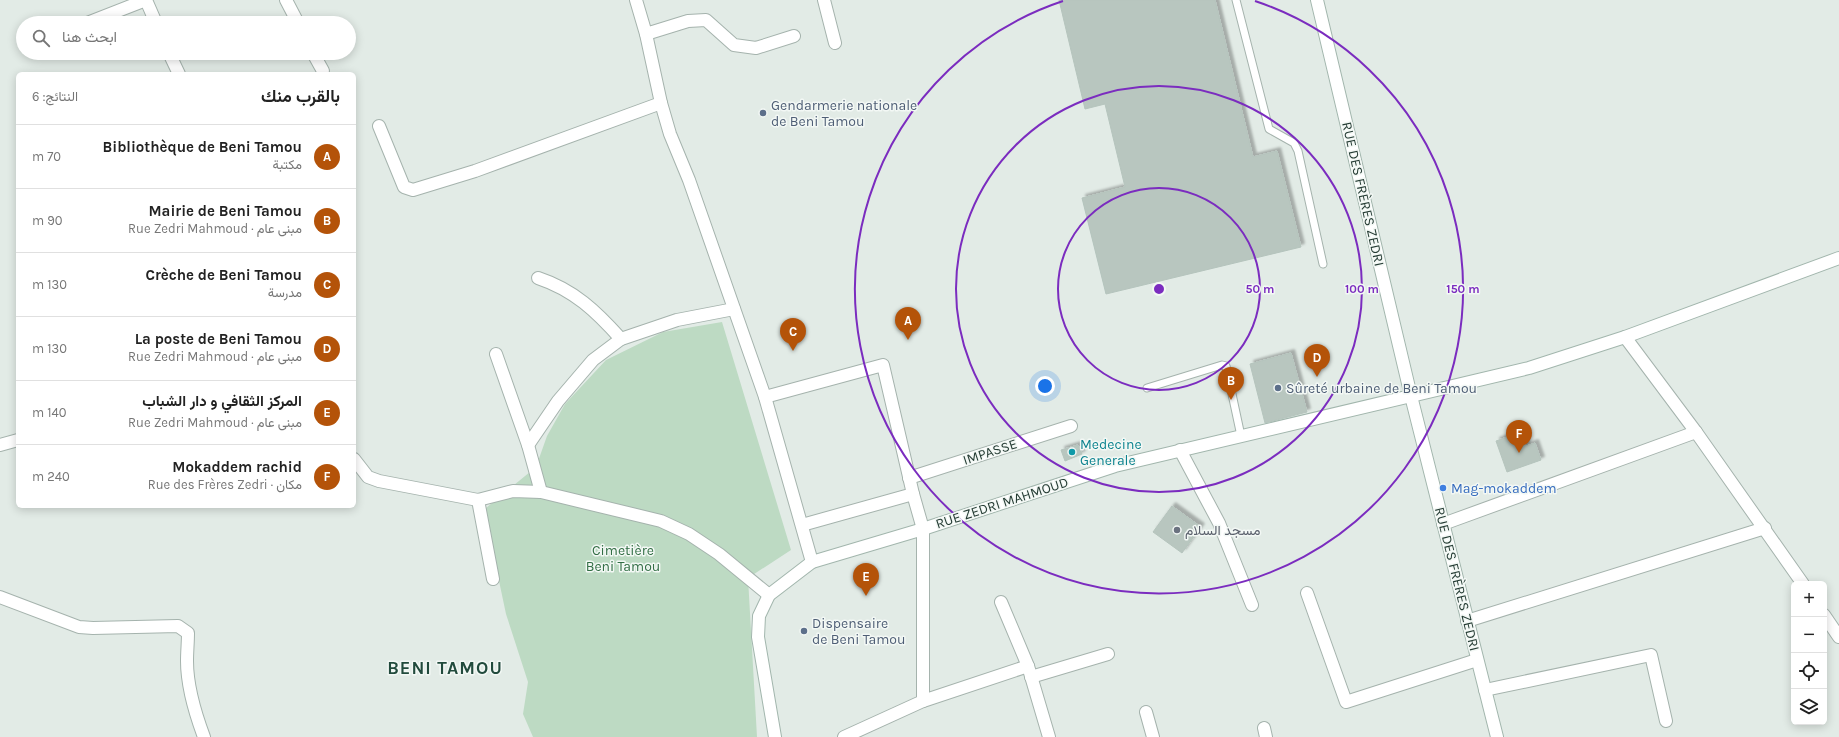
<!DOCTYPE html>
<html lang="ar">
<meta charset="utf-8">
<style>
body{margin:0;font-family:Karla,Vazirmatn,sans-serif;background:#f2f2f2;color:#222;direction:rtl}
.controls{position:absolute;right:12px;bottom:12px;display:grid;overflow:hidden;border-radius:6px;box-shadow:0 2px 10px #0003}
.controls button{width:36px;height:36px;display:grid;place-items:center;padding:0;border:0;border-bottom:1px solid #e0e0e0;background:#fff;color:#222;font:20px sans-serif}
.you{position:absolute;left:1045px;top:386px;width:14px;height:14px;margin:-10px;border:3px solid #fff;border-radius:50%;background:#1a73e8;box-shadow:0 0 0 6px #1a73e833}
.badge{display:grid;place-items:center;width:26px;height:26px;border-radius:50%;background:#b45309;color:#fff;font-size:13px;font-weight:700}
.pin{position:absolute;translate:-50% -33px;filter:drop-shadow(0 1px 2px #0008)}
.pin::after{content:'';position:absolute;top:21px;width:14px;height:12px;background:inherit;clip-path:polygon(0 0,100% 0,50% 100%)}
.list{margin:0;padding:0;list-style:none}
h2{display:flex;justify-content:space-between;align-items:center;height:52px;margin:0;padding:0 16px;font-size:17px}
h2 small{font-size:13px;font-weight:400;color:#767676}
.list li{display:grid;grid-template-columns:26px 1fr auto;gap:12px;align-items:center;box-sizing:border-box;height:64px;padding:0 16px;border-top:1px solid #e0e0e0}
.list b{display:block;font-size:15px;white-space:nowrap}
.list p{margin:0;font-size:13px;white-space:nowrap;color:#767676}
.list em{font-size:13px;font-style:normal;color:#767676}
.icon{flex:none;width:22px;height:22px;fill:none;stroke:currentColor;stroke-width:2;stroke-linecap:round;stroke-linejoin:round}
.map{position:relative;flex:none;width:1839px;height:737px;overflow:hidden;direction:ltr}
.search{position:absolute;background:#fff;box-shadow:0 2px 10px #0003;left:16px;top:16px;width:340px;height:44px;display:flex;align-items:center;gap:10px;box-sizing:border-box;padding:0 14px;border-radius:22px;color:#767676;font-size:15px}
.panel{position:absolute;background:#fff;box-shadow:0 2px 10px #0003;left:16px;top:72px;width:340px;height:436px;border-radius:6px;direction:rtl}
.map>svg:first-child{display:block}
</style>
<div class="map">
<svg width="1839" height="737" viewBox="0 0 1839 737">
<defs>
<filter id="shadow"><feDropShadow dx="3.5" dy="-3.5" stdDeviation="1" flood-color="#0004"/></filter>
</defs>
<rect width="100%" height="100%" fill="#e2ebe6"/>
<path fill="#bddac3" d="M722 322 791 550 748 578 757 737H533L523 714 528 682 506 614 495 562 486 508 536 467 547 436 565 404 606 360 663 332Z"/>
<g fill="#b8c6bf" stroke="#b5c4bd" filter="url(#shadow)">
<path d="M1059 0H1215L1253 157 1277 151 1301 247 1106 294 1082 198 1125 187 1105 104 1085 109Z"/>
<path d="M1291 353 1307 412 1265 423 1250 364Z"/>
<path d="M1521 432 1526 446 1535 443 1541 460 1507 472 1496 441Z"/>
<path d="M1078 445 1082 454 1065 461 1061 450Z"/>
<path d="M1172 506 1201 527 1182 553 1153 532Z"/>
</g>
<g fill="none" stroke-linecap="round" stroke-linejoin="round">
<g stroke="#a5b3ad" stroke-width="9">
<g id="lane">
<path d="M1236 0 1269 129 1294 143 1298 151 1323 264"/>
<path d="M1147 388 1222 365 1226 366 1241 436"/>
</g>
</g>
<g stroke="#a5b3ad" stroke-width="14">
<g id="street">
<path d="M146 0 156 23"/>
<path d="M286 0 298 23"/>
<path d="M636 0 646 34 661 103 670 134 689 180 765 397 812 562"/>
<path d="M824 0 835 43"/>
<path d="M87 23 146 0"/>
<path d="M646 34 688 21 706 20 734 45 756 48 794 36"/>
<path d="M169 53 179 74"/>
<path d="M313 53 323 71"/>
<path d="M379 126 404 187 413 190 475 171 661 103"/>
<path d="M538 278C574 290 596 311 621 339"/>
<path d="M1625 337 1696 432 1803 584"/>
<path d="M496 354 528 445 541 492"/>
<path d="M765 397 883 365 913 494 923 529V701L844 737"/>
<path d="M0 445 18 440"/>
<path d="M528 445 558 401 593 360 621 339 677 320 734 309"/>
<path d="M1180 450 1219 523 1252 605"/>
<path d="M354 459 368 477 379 481 478 500 513 491 541 492 661 521 689 534 719 554 769 595"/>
<path d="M909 478 1071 426"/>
<path d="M478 500 493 579"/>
<path d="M1443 524 1696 432"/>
<path d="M802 525 913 494"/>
<path d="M1307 593 1346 702 1477 660"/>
<path d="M0 597 79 627 93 628 178 626 188 633C188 642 187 652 187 661 187 687 195 713 204 737"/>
<path d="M1001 602 1028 666 1049 737"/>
<path d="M1824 615 1839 637"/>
<path d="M1467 621 1765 528"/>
<path d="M1031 677 1108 654"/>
<path d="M1485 690 1651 655 1666 721"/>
<path d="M923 701 1028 666"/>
<path d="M1146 712 1153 737"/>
<path d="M1264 728 1266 737"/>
</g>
</g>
<g stroke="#a2b6ad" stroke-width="14">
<g id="secondary">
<path d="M1317 0 1411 396 1497 737"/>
<path d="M775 737 758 637 759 616 769 595 812 562 923 529 1115 466 1529 368 1625 337 1839 258"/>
</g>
</g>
<use href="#lane" stroke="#fff" stroke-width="7"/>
<use href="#street" stroke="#fff" stroke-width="12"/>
<use href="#secondary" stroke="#fff" stroke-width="12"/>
</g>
<g fill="none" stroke="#7b2cbf" stroke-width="2">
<circle cx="1159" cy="289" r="101"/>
<circle cx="1159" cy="289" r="203"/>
<path d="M1255 1A304 304 0 1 1 1063 1"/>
</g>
<g fill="#5c6f8a" stroke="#f3f8f5" stroke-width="1.5">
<circle cx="763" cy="113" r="4"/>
<circle cx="1278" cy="388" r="4"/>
<circle cx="804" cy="631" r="4"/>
</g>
<circle fill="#0f9aa8" stroke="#f3f8f5" stroke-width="1.5" cx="1072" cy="452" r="4"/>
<circle fill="#3f7fe0" stroke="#f3f8f5" stroke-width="1.5" cx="1443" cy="488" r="4"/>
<circle fill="#6b7280" stroke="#f3f8f5" stroke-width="1.5" cx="1177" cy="530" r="4"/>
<g text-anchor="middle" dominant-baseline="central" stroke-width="3" stroke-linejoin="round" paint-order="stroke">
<g font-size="14" fill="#4e5e75" stroke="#f3f8f5" text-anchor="start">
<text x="771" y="105">Gendarmerie nationale<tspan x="771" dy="16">de Beni Tamou</tspan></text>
<text x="1286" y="388">Sûreté urbaine de Beni Tamou</text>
<text x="812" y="623">Dispensaire<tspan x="812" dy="16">de Beni Tamou</tspan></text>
</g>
<g font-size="14" fill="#243b33" stroke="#f3f8f5">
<text transform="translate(1363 194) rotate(77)">RUE DES FRÈRES ZEDRI</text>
<text transform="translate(990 452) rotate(-18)">IMPASSE</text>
<text transform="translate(1002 503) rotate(-18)">RUE ZEDRI MAHMOUD</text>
<text transform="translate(1457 579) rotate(76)">RUE DES FRÈRES ZEDRI</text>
</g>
<g font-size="14" fill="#0d838f" stroke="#f3f8f5" text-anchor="start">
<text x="1080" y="444">Medecine<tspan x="1080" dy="16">Generale</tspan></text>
</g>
<g font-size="14" fill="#366cbe" stroke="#f3f8f5" text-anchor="start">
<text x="1451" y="488">Mag-mokaddem</text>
</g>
<g font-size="14" fill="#5b616d" stroke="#f3f8f5" text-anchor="start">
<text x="1185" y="530">مسجد السلام</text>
</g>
<g font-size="14" fill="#326e44" stroke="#f3f8f5">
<text x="623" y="550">Cimetière<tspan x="623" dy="16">Beni Tamou</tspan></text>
</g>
<g font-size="18" font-weight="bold" letter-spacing="1" fill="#224b3d" stroke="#f3f8f5">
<text x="445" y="668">BENI TAMOU</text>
</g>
</g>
<circle cx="1159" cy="289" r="6" fill="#7b2cbf" stroke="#f3f8f5" stroke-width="2"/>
<g font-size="12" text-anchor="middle" font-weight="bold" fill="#7b2cbf" stroke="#f3f8f5" stroke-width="3" stroke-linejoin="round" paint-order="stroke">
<text x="1260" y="293">50 m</text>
<text x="1362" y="293">100 m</text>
<text x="1463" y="293">150 m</text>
</g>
</svg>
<div class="controls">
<button>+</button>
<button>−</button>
<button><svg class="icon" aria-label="locate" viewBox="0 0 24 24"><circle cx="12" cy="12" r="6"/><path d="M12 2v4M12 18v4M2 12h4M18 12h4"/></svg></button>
<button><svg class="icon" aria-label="layers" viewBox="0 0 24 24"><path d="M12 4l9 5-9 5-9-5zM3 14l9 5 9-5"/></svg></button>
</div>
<div class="you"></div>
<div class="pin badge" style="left:908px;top:340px">A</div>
<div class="pin badge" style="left:1231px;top:400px">B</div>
<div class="pin badge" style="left:793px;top:351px">C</div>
<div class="pin badge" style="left:1317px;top:377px">D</div>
<div class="pin badge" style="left:866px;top:596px">E</div>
<div class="pin badge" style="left:1519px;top:453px">F</div>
<div class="search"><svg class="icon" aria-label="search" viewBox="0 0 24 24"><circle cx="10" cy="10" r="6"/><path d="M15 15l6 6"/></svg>ابحث هنا</div>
<section class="panel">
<h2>بالقرب منك<small>النتائج: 6</small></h2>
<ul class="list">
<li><span class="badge">A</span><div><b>Bibliothèque de Beni Tamou</b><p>مكتبة</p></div><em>70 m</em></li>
<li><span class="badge">B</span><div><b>Mairie de Beni Tamou</b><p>مبنى عام · Rue Zedri Mahmoud</p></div><em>90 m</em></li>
<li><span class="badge">C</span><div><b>Crèche de Beni Tamou</b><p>مدرسة</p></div><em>130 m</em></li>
<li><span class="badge">D</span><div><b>La poste de Beni Tamou</b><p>مبنى عام · Rue Zedri Mahmoud</p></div><em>130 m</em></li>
<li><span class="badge">E</span><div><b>المركز الثقافي و دار الشباب</b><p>مبنى عام · Rue Zedri Mahmoud</p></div><em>140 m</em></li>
<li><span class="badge">F</span><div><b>Mokaddem rachid</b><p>مكان · Rue des Frères Zedri</p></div><em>240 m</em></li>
</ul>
</section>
</div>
